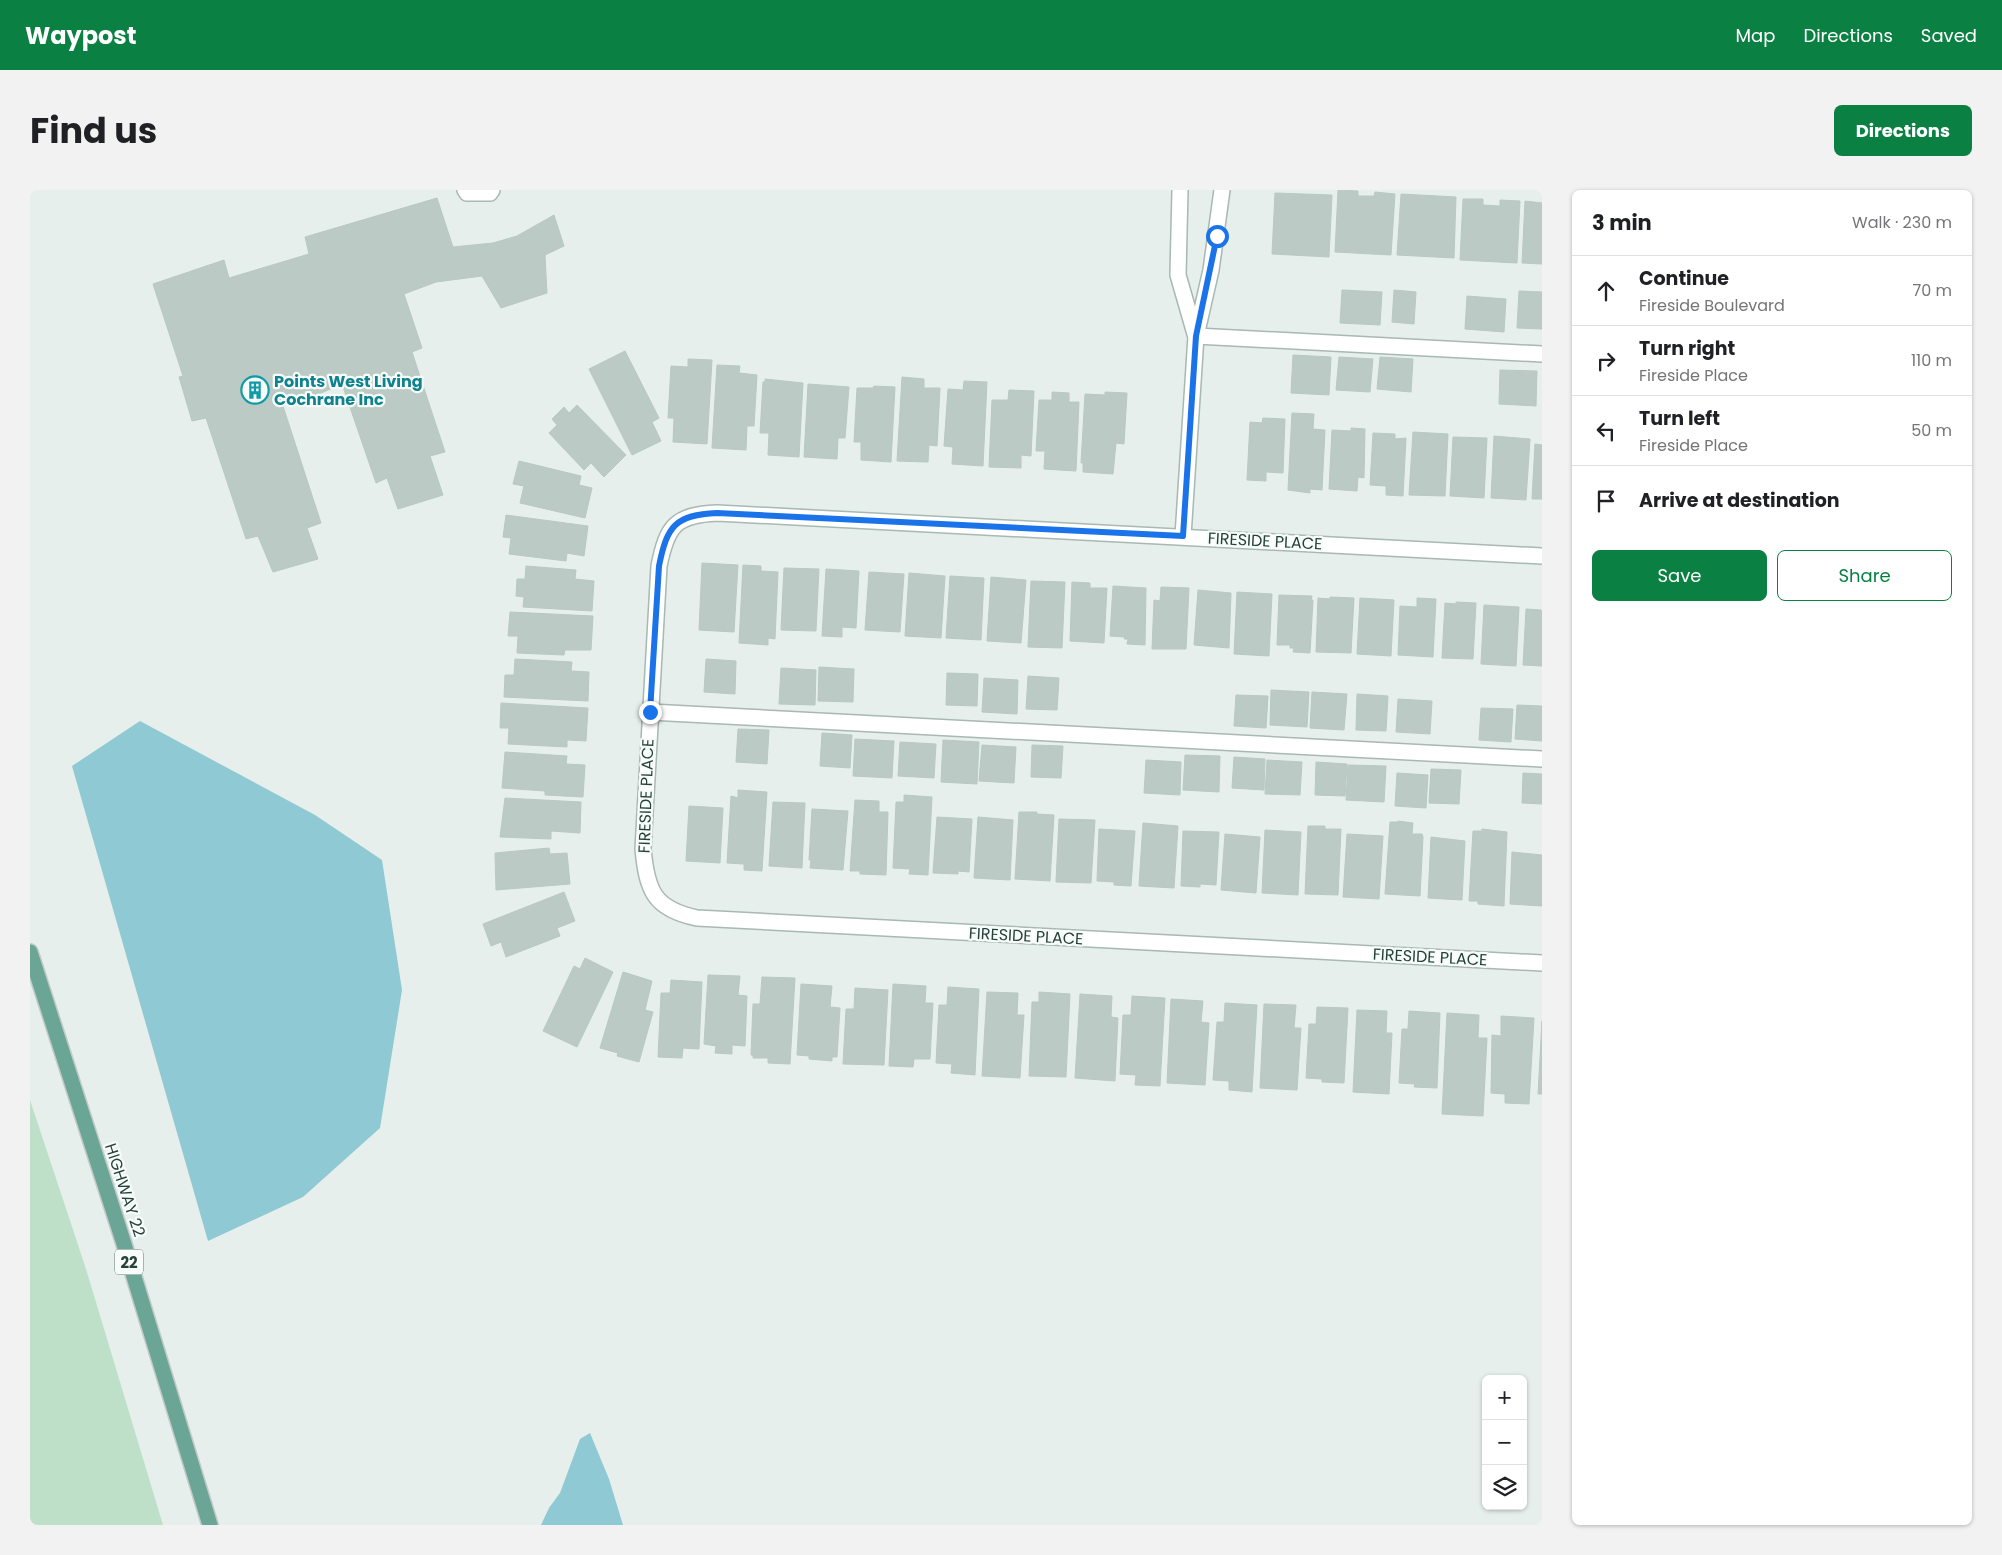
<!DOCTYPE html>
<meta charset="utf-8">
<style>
body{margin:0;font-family:Poppins,sans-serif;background:#f2f2f2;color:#202124}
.controls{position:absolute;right:15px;bottom:15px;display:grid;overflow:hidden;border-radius:8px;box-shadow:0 1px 4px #0004}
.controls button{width:45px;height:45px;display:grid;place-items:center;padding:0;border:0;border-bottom:1px solid #e0e0e0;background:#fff;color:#202124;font:25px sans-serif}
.stop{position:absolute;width:15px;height:15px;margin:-11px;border:4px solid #1a73e8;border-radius:50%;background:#fff}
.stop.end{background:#1a73e8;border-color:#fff;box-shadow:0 1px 5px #0008}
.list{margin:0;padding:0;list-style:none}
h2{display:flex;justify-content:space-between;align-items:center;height:65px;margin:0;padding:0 20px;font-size:21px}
h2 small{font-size:16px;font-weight:400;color:#757577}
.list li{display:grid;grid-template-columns:32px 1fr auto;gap:15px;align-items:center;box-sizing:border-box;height:70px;padding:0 20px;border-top:1px solid #e0e0e0}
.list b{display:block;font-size:19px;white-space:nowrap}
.list p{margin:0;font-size:16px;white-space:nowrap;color:#757577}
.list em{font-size:16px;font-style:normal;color:#757577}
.actions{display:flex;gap:10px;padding:15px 20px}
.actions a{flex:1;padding:11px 0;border:1px solid #0b8043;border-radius:8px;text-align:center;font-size:18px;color:#0b8043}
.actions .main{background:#0b8043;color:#fff}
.icon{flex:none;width:28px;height:28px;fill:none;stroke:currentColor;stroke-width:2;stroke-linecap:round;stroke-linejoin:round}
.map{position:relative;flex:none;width:1512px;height:1335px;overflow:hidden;border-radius:8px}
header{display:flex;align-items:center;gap:30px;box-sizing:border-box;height:70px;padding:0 25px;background:#0b8043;color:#fff}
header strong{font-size:24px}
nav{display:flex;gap:28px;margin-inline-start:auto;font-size:18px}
.intro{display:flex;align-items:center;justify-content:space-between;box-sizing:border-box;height:120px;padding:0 30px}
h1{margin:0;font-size:35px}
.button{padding:12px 22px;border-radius:8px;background:#0b8043;color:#fff;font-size:18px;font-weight:700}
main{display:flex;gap:30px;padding:0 30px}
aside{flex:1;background:#fff;border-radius:8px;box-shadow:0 1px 4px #0004}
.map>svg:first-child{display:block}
</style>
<header>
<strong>Waypost</strong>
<nav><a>Map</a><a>Directions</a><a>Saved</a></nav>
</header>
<div class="intro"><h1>Find us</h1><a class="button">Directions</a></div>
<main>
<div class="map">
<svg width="1512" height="1335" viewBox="0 0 1512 1335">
<rect width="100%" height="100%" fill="#e6efeb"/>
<path fill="#bfe0c8" d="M0 910 56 1079 133 1335H0Z"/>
<g fill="#8ec9d4">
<path d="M110 531 285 625 352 670 372 800 350 938 273 1007 178 1051 42 576Z"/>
<path d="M560 1243 579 1289 593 1335H511L519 1318 530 1303 550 1249Z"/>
</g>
<g fill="#bbcac4" stroke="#b8c9c2">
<path d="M1308 0 1328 1V6H1344L1345 2 1365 4 1361 65 1305 62Z"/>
<path d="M1245 3 1302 5 1299 67 1242 64Z"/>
<path d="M1371 4 1426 7 1424 68 1367 65Z"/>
<path d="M407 8 423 57 463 53 487 46 524 25 534 56 515 65 517 103 471 118 452 86 406 92 374 104 392 158 382 162 415 262 400 266 413 305 368 319 357 288 346 293 312 194 284 206 252 213 291 333 277 338 288 369 243 382 228 346 216 349 176 228 162 231 149 187 153 186 123 94 194 70 199 88 279 64 275 47Z"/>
<path d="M1433 9H1453V15L1470 16V10L1490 11 1487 73 1430 70Z"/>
<path d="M1495 11 1512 13V74L1492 73Z"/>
<path d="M1312 100 1352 102 1350 135 1310 133Z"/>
<path d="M1364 100 1386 102 1384 134 1362 132Z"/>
<path d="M1489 101 1512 102V139L1487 138Z"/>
<path d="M1437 106 1476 109 1474 142 1435 139Z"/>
<path d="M595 161 629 228 622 232 631 251 602 265 559 179Z"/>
<path d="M1263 165 1301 167 1299 205 1261 203Z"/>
<path d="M1309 167 1343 169 1340 202 1306 200Z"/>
<path d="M1350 167 1383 169 1381 202 1347 199Z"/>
<path d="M658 169 682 170 677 254 643 252 644 228H638L641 176 658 177Z"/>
<path d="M687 175 710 176 709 183 727 185 724 236H717L716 260 682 258Z"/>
<path d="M1470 180 1507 181 1506 216 1469 214Z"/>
<path d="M872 187 894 189V198H910L907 256 899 255 898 272 867 271Z"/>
<path d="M735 189 773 193 769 267 738 265 739 243H730L733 192H735Z"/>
<path d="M934 191 957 192 953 276 922 274 923 257 914 256 918 199 933 200Z"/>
<path d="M778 194 819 197 815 248H808L807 269 774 267Z"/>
<path d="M844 196 865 197 861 272 831 270V252H824L827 198H843Z"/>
<path d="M979 200 1004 201 1001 266 991 265V278L959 277 962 210H978Z"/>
<path d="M1022 202 1039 203V212H1049L1046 281 1014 279 1015 261H1006L1009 210H1022Z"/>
<path d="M1075 202 1097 203 1094 254 1086 253 1083 284 1053 282V273H1051L1055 204 1075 205Z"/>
<path d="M547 215 596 265 574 287 561 273 554 280 519 243 527 235 522 229 534 217 539 223Z"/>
<path d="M1262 223 1284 224 1283 239 1295 240 1292 300 1280 299V303L1258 300Z"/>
<path d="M1233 228 1255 229 1253 283 1236 282V291L1217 290 1220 232 1232 233Z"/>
<path d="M1321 238 1335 239 1334 288 1328 287 1327 301 1299 299 1302 240 1321 241Z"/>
<path d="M1383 242 1418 244 1415 306 1379 305Z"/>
<path d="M1343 243 1365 244V249L1376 248 1373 306 1356 305V296L1340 295Z"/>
<path d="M1464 246 1500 249 1496 310 1461 308Z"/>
<path d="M1423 247 1457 248 1454 308 1420 306Z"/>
<path d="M1505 254 1512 255V309H1502Z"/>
<path d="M489 271 551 286 549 295 562 298 555 328 490 313 494 296 483 294Z"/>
<path d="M476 325 558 336 554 366 537 363 536 371 479 364 481 348 473 347Z"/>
<path d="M672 373 708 375 704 442 669 440Z"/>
<path d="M713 375 731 376V381L748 382 745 449 738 448V455L709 453Z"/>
<path d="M496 376 546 380 545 389 564 391 562 421 493 417 494 407 486 406 487 389H495Z"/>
<path d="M754 378 789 379 786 441 751 440Z"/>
<path d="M796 379 829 381 826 438 812 437V447L792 446Z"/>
<path d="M839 382 874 384 870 442 835 440Z"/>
<path d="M879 383 915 386 911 448 875 446Z"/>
<path d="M920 386 954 388 951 450 916 448Z"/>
<path d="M961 387 996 390 991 453 957 451Z"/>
<path d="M1001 391 1035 392 1032 458 998 457Z"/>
<path d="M1042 392 1060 393V398H1077L1074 453 1040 451Z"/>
<path d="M1083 396 1116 398 1115 455 1097 454 1098 449H1094L1095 447 1080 446Z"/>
<path d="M1131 397 1159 398 1156 459H1122L1124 410 1130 411Z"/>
<path d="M1168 400 1201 403 1199 458 1164 455Z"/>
<path d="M1207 402 1242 404 1239 466 1204 464Z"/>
<path d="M1249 405 1282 406 1281 410H1283L1280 463 1263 462 1264 458H1260V455H1247Z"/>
<path d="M1300 407 1324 408 1321 463 1286 462 1288 408 1300 409Z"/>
<path d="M1330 408 1364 410 1361 466 1327 464Z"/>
<path d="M1387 408 1406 409 1403 467 1368 465 1370 416 1387 417Z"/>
<path d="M1426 412 1446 413 1443 469 1412 468 1415 413 1426 414Z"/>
<path d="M1454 415 1489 417 1486 476 1451 474Z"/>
<path d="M1496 419 1511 420 1512 423V476L1493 475Z"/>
<path d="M480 422 563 426 561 460H535L534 465 487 463 488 446H478Z"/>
<path d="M485 469 542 472 541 481 559 482 558 511 474 507 475 485H484Z"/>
<path d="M676 469 706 471 705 504 674 502Z"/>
<path d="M789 477 824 479 823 512 788 511Z"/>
<path d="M751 478 786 480 785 515 749 514Z"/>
<path d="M917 483 948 484 947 516 916 515Z"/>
<path d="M998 486 1029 488 1027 520 996 519Z"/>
<path d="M954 488 988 490 987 524 952 522Z"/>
<path d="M1241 500 1279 502 1277 537 1240 535Z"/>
<path d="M1282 502 1317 504 1314 540 1280 538Z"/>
<path d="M1327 504 1358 506 1356 541 1326 540Z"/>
<path d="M1206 505 1238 506 1236 538 1204 536Z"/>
<path d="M1368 509 1402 511 1400 544 1366 542Z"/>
<path d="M471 513 558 518 556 551 537 550V557L478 554 479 538H470Z"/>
<path d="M1487 515 1512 516V551L1485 549Z"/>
<path d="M1451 518 1483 519 1481 552 1449 550Z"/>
<path d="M708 539 739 540 737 574 706 572Z"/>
<path d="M792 543 822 545 820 578 790 576Z"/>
<path d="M825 549 864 551 862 588 823 586Z"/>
<path d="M913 550 949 552 947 594 911 592Z"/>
<path d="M870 552 906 554 904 588 868 586Z"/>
<path d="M952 555 986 557 984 593 949 591Z"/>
<path d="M1002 555 1033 556 1031 588 1001 587Z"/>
<path d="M475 562 537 566 536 574 555 575 553 607 515 605V601L472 598Z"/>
<path d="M1155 565 1190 566 1189 602 1153 600Z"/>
<path d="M1204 567 1235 569 1234 600 1202 598Z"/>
<path d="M1116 570 1151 572 1150 605 1114 603Z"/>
<path d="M1237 570 1272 572 1270 605 1235 604Z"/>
<path d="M1286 572 1317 574 1315 606 1285 605Z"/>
<path d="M1318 575 1356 576 1354 612 1316 610Z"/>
<path d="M1401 579 1431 580 1429 614 1399 613Z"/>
<path d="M1367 583 1398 585 1396 618 1365 616Z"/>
<path d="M1493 583 1512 584V614L1492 613Z"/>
<path d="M708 600 737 602 732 681 714 680V674L697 673 701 606 708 608Z"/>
<path d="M874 605 902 607 898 685 879 684 880 679 863 678 866 612H874Z"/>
<path d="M475 608 551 612 550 643 521 641V649L470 647Z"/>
<path d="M825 610 849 611V622H858L856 685 830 684V681H820Z"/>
<path d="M743 612 775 613 772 678 739 676Z"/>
<path d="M659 616 693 618 690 673 656 671Z"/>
<path d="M782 619 818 621 813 680 780 678 781 670H779Z"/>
<path d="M989 622H1007V624L1024 625 1020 691 985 689Z"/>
<path d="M907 627 942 629 939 682 928 681V684L903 683Z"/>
<path d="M948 627 983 630 980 690 944 688Z"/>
<path d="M1029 629 1065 630 1061 693 1026 692Z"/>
<path d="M1368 631 1383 633 1382 644H1392L1393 647 1390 706 1355 704 1360 632H1368Z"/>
<path d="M1113 633 1148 636 1144 698 1109 696Z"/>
<path d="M1278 636H1295V639H1311L1308 705 1275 704Z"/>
<path d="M1069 639 1105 641 1101 696 1084 695V692L1067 691Z"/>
<path d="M1452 639 1477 642 1474 716 1448 714V711H1439L1443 641H1452Z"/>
<path d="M1235 640 1271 642 1268 705 1232 703Z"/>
<path d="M1153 641 1189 642 1186 695 1170 694V697L1151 696Z"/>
<path d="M1195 644 1230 647 1226 703 1191 700Z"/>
<path d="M1317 644 1353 646 1349 709 1313 707Z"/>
<path d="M1401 647 1435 651 1432 710 1398 708Z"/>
<path d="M519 658 520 664 537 663 540 694 466 700 465 663Z"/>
<path d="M1482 662 1512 665V716L1480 714Z"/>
<path d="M534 702 545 731 527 738 530 746 476 767 471 752 461 756 453 734Z"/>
<path d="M555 768 583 782 547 857 513 841 544 776 550 779Z"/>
<path d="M593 782 622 791 615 820 623 822 609 872 587 866 588 863 570 858Z"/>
<path d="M678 785 710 786 708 805 717 806 715 856 702 855V864L685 863 686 856 674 854Z"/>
<path d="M732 787 765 788 760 874 738 873V868H723V865H721L723 814H730Z"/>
<path d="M641 790 672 792 669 859 653 858 652 868 628 867 631 803H640Z"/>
<path d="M771 794 802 796 800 817 810 818 807 867H802V871L779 869V866L767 865Z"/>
<path d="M863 794 896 796 895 813H903L900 869H884L883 877 859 876Z"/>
<path d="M918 797 949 799 945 885 921 883 922 874 906 873 909 815H917Z"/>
<path d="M825 798 858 800 854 875 813 874 816 819H824Z"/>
<path d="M957 802 988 803 987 825H994L990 888 952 886Z"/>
<path d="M1009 802 1040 804 1036 887 999 886 1002 812H1009Z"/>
<path d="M1050 804 1082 806 1081 827 1088 828 1085 891 1045 888Z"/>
<path d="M1102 806 1135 808 1130 896 1105 895 1106 885 1090 884 1093 825H1101Z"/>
<path d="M1141 809 1173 811 1171 832 1179 833 1175 895 1137 893Z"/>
<path d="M1195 813 1227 815 1222 902 1199 900V891L1183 890 1187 832H1194Z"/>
<path d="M1234 814 1266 815 1264 838H1271L1267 900 1230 898Z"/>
<path d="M1287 817 1318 818 1314 893 1292 892V889L1276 888 1279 834H1286Z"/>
<path d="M1327 820 1357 821 1356 843H1362L1359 904 1323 902Z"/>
<path d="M1379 821 1410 823 1407 898 1384 897 1385 894 1369 893 1372 839H1378Z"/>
<path d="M1417 823 1449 825 1448 848H1457L1453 926 1412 924Z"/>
<path d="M1471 826 1504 828 1499 914 1475 913V904L1461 903 1462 845 1471 846Z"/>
<path d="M1512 831V904H1508Z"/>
</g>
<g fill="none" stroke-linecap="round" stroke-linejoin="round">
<g stroke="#a8b8b2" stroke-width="18">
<g id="service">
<path d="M435 0 437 3H460L462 0"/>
<path d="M1166 146 1512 164"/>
<path d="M620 522 1512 569"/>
</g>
</g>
<g stroke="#a8b8b2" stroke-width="18">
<g id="minor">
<path d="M1150 0 1148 85 1165 144"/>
<path d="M1153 346 1166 146 1181 80 1192 0"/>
<path d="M1512 366 687 323C645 325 637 336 629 376L613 659C617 701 624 719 667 728L1512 773"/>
</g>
</g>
<g stroke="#c2cac8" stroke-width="18">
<path id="primary" d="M0 762 94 1054 180 1335"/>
</g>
<use href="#service" stroke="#fff" stroke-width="15"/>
<use href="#minor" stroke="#fff" stroke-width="15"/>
<use href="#primary" stroke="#6aa596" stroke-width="15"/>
</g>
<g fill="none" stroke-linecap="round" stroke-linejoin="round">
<path stroke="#1a73e8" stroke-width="6" d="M620 522 629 376C637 336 645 325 687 323L1153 346 1166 146 1187 46"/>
</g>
<defs>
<g id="building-ring" transform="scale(1.4375)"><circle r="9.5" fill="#f7fbf9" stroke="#0f9aa8" stroke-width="1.5"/><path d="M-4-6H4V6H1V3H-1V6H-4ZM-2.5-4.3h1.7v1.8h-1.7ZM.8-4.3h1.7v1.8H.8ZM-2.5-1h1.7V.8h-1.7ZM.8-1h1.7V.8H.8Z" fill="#0f9aa8"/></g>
</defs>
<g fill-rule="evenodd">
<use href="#building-ring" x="225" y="200"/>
</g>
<g text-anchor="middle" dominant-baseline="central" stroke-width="4.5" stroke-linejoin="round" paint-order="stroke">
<rect fill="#f7fbf9" stroke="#637a73" stroke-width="1" x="85" y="1059.5" width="28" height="25" rx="4"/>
<g font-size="15" font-weight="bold" fill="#24423a">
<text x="99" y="1072">22</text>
</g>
<g font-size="16" font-weight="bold" fill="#0d838f" stroke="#f7fbf9" text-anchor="start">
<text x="244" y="191">Points West Living<tspan x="244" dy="18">Cochrane Inc</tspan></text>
</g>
<g font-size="16" fill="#24423a" stroke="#f7fbf9">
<text transform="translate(1235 351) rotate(3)">FIRESIDE PLACE</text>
<text transform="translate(616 606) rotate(-88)">FIRESIDE PLACE</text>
<text transform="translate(996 746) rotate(3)">FIRESIDE PLACE</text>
<text transform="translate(1400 767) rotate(3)">FIRESIDE PLACE</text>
<text transform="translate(95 1000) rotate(72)">HIGHWAY 22</text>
</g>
</g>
</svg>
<div class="controls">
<button>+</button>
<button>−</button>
<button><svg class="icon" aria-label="layers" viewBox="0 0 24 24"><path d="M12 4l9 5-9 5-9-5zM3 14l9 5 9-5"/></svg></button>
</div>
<div class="stop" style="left:1187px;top:46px"></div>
<div class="stop end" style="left:620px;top:522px"></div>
</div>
<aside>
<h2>3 min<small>Walk · 230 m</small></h2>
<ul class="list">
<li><svg class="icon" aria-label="ahead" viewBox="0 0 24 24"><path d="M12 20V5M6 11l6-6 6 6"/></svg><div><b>Continue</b><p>Fireside Boulevard</p></div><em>70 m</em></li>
<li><svg class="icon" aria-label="right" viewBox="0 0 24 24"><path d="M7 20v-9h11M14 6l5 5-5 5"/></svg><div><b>Turn right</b><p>Fireside Place</p></div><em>110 m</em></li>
<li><svg class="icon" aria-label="left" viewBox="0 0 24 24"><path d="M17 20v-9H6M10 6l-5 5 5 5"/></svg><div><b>Turn left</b><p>Fireside Place</p></div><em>50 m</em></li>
<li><svg class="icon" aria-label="arrive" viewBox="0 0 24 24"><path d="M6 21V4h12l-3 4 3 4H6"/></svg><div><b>Arrive at destination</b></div></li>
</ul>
<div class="actions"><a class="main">Save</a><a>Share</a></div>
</aside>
</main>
